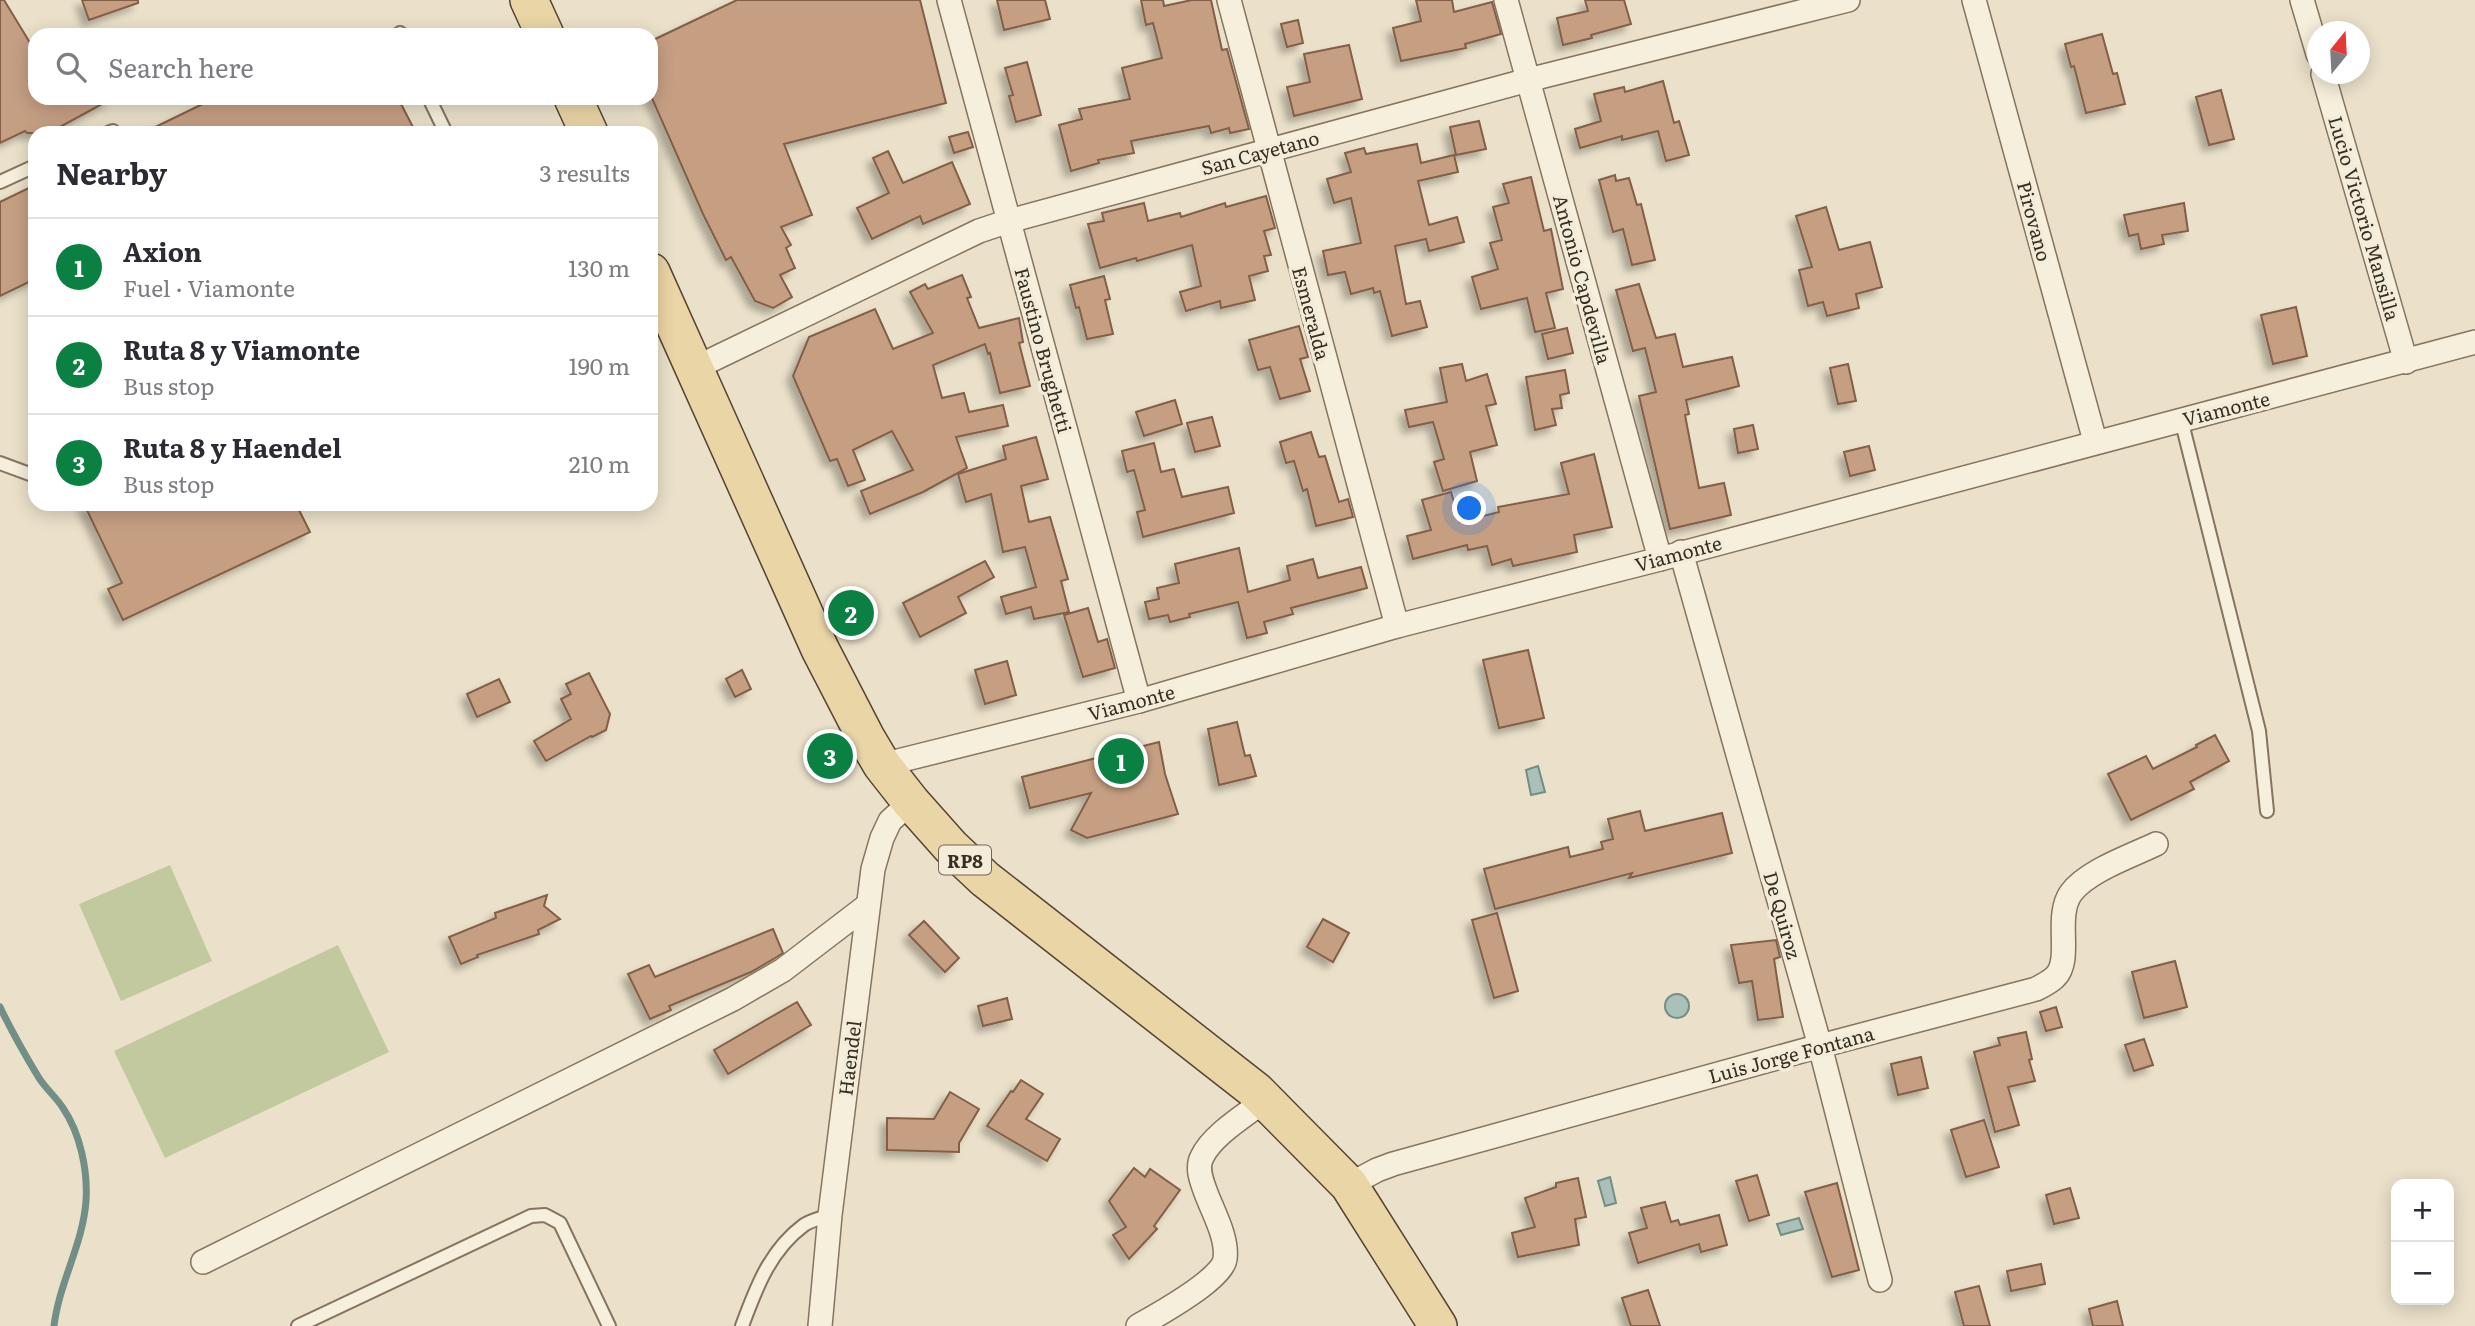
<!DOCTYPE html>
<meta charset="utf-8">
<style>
body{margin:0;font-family:Literata,serif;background:#f7f7f7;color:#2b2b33}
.controls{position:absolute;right:21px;bottom:21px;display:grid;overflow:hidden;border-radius:14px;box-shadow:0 4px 18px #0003}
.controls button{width:63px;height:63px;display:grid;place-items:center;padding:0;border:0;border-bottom:2px solid #e1e1e2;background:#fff;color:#2b2b33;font:35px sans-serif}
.compass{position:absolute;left:2307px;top:21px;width:63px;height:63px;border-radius:50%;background:#fff;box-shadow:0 4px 18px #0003;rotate:18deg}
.you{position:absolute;left:1470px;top:509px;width:24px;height:24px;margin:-18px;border:5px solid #fff;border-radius:50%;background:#1a73e8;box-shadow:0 0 0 10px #1a73e833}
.badge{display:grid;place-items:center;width:46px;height:46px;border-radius:50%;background:#0b8043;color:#fff;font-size:23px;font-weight:700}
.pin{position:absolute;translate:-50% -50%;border:4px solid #fff;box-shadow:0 2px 7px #0006}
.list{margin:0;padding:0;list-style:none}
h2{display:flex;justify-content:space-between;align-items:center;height:91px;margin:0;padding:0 28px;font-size:30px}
h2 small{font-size:23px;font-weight:400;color:#7c7c81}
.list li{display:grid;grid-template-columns:46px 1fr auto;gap:21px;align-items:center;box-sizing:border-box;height:98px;padding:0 28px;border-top:2px solid #e1e1e2}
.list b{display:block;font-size:26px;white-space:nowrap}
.list p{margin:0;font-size:23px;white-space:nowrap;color:#7c7c81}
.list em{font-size:23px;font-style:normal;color:#7c7c81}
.icon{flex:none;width:38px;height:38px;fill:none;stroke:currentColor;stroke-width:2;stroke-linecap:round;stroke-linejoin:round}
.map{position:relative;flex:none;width:2475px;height:1326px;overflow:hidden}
.search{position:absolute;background:#fff;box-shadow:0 4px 18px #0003;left:28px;top:28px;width:630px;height:77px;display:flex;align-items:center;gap:18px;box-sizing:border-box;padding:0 24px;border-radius:21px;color:#7c7c81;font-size:26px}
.panel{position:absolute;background:#fff;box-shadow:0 4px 18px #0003;left:28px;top:126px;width:630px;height:385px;border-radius:21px}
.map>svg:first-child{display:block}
</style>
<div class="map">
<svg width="2475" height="1326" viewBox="0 0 2475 1326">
<defs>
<filter id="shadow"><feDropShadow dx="-6" dy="6" stdDeviation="3.5" flood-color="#0004"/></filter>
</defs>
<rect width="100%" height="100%" fill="#ebe1ca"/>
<g fill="#c3c99e">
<path d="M170 865 212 961 121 1001 79 904Z"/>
<path d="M338 945 389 1052 165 1158 114 1051Z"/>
</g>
<g fill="#aac0b9" stroke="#718e87" stroke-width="2">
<path d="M1538 766 1545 792 1531 795 1526 770Z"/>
<circle cx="1677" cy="1006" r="12"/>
<path d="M1610 1177 1616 1203 1605 1206 1598 1181Z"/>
<path d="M1799 1218 1803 1229 1781 1235 1777 1224Z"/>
</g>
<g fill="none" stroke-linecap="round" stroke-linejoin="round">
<path stroke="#718e87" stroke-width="7" d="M0 1007C12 1032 25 1055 39 1078 46 1089 56 1097 63 1108 80 1133 88 1170 86 1201 83 1244 59 1283 54 1326"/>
</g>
<g fill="#c69f83" stroke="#835f47" stroke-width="2" filter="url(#shadow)">
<path d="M0 0H4L35 51V98H113L49 133H27L25 131 0 143Z"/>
<path d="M82 0H138V3L89 20Z"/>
<path d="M737 0H920L946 103 784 144 812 215 781 227 791 245 786 248 795 268 780 275 792 297 773 308 755 301 731 257 726 260 703 214 651 96V41Z"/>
<path d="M997 0H1045L1050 19 1004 30Z"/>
<path d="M1141 0H1163L1164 6 1192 0H1211L1222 50 1227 49 1249 129 1230 133 1229 128 1211 133 1209 126 1131 141 1134 153 1098 160 1099 163 1071 171 1059 125 1082 119 1079 109 1130 99 1122 68 1162 58 1153 23 1146 25Z"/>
<path d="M1416 0H1452L1454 12 1492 2 1501 34 1465 44 1466 48 1401 61 1393 28 1421 21Z"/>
<path d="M1585 0H1624L1631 24 1591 35 1592 38 1563 45 1557 18 1588 11Z"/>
<path d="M1298 20 1303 43 1287 47 1281 24Z"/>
<path d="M2102 34 2113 74 2117 73 2125 104 2086 113 2074 66 2071 67 2065 44Z"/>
<path d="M1349 45 1362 99 1294 116 1287 87 1310 82 1304 54Z"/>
<path d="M1027 62 1041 115 1016 122 1009 96 1013 95 1005 68Z"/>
<path d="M1663 81 1674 123 1679 121 1689 155 1666 161 1658 131 1622 140V136L1580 148 1575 129 1601 121 1594 94 1624 87 1625 92Z"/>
<path d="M2221 90 2234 139 2209 145 2196 97Z"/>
<path d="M215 98H398L416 133H143Z"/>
<path d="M1479 121 1486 149 1456 155 1450 127Z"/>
<path d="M968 132 973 147 954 153 949 137Z"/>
<path d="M1417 144 1421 163 1454 155 1458 172 1418 181 1429 225 1457 217 1464 242 1429 251 1426 239 1395 246 1406 304 1420 301 1427 327 1392 336 1380 291 1374 293 1373 288 1351 294 1345 272 1328 275 1323 251 1361 243 1351 198 1334 203 1327 179 1351 172 1345 153 1364 148 1366 154Z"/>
<path d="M888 151 903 183 952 162 970 204 923 224 920 216 872 239 857 208 889 193 873 158Z"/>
<path d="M1615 175 1616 181 1629 178 1637 205 1641 204 1655 260 1632 265 1623 229 1613 232 1599 180Z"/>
<path d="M1531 177 1544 231 1551 229 1563 289 1546 293 1555 328 1535 332 1527 298 1481 309 1472 277 1498 269 1490 243 1502 240 1493 207 1509 203 1503 184Z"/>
<path d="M35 185V279L0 296V202Z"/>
<path d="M1266 196 1275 228 1264 231 1271 255 1264 256 1268 271 1249 276 1255 300 1221 308 1220 301 1186 311 1180 292 1201 286 1192 245 1137 261 1136 258 1100 268 1088 224 1104 221 1102 213 1144 203 1148 221 1180 213 1181 217 1225 203 1226 207Z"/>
<path d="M2184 203 2188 231 2162 235 2164 244 2141 249 2138 234 2129 236 2124 215Z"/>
<path d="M1826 207 1839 250 1870 242 1882 287 1856 294 1859 308 1827 316 1823 302 1808 306 1799 270 1812 267 1796 216Z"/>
<path d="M962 275 971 297 967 298 979 328 1019 318 1023 342 1019 343 1030 386 1000 393 990 353 988 354 985 344 933 365 942 398 964 393 969 412 1003 405 1008 426 956 437 967 468 923 492 870 514 861 491 913 470 892 431 853 450 865 480 848 486 837 459 830 461 793 376 809 337 875 309 893 349 933 333 910 292 925 284 928 289Z"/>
<path d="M1104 276 1110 299 1105 300 1113 334 1087 339 1079 307 1076 308 1070 285Z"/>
<path d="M1639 284 1656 338 1675 334 1683 367 1732 357 1739 386 1686 400 1689 414 1685 415 1699 488 1724 483 1731 515 1670 529 1639 396 1656 392 1645 348 1633 351 1616 290Z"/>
<path d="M2296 307 2307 356 2273 364 2261 315Z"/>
<path d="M1299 326 1308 357 1300 359 1310 391 1280 399 1270 367 1258 370 1249 340Z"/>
<path d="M1567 328 1573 353 1548 359 1542 334Z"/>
<path d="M1462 364 1466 381 1487 374 1496 404 1486 406 1497 445 1470 452 1477 481 1443 491 1434 462 1444 459 1433 422 1409 427 1405 410 1447 402 1440 368Z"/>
<path d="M1848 364 1856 401 1838 404 1830 368Z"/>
<path d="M1565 370 1569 393 1560 395 1562 408 1552 409 1556 425 1535 430 1526 377Z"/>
<path d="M1175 400 1182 424 1144 436 1136 412Z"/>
<path d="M1212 417 1220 446 1195 452 1187 423Z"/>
<path d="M1753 425 1758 449 1738 453 1734 429Z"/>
<path d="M1311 432 1319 457 1325 456 1339 502 1348 499 1353 517 1316 526 1307 489 1303 491 1294 461 1286 463 1280 442Z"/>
<path d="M1036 437 1048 479 1021 486 1029 522 1050 517 1068 579 1061 581 1069 612 1034 619 1031 607 1006 614 1001 597 1036 587 1025 547 1003 552 991 494 966 502 958 474 1006 459 1003 446Z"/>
<path d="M1154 443 1161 472 1174 469 1182 497 1228 487 1234 513 1143 537 1137 512 1145 510 1134 470 1127 472 1122 451Z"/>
<path d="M1869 446 1875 470 1850 476 1844 452Z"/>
<path d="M1594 454 1612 527 1574 535 1577 552 1513 566 1511 559 1492 565 1487 546 1468 550 1467 545 1413 559 1407 536 1431 530 1422 500 1451 492 1460 522 1499 512 1498 507 1569 494 1561 463Z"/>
<path d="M84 504H296L310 532 123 620 108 589 122 583Z"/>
<path d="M1239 548 1248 592 1290 580 1287 566 1313 559 1318 578 1361 567 1367 588 1291 608 1293 614 1264 622 1267 633 1247 638 1238 602 1189 614 1190 617 1170 622 1168 615 1149 619 1145 602 1159 599 1157 588 1179 583 1175 564Z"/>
<path d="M985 561 994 577 958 597 966 613 920 637 903 603Z"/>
<path d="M1088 608 1098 642 1107 639 1115 668 1083 677 1064 615Z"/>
<path d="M1528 650 1544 718 1499 728 1483 660Z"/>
<path d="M1007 661 1016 695 985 704 975 670Z"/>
<path d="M742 670 751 689 735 697 726 679Z"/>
<path d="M589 673 610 714 606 730 592 737 591 736 546 761 534 741 571 719 561 699 571 694 566 684Z"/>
<path d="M499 679 510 702 477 717 467 694Z"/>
<path d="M1237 722 1245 756 1250 755 1256 776 1219 785 1208 729Z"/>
<path d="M2215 735 2229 761 2190 782 2194 789 2131 820 2108 774 2146 756 2153 769 2197 747 2196 745Z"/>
<path d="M1159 742 1165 774 1178 814 1087 838 1071 830 1091 793 1030 808 1022 777Z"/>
<path d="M1640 811 1645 831 1722 813 1732 853 1629 878 1632 873 1495 909 1484 869 1568 847 1570 857 1603 849 1601 842 1613 839 1608 819Z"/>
<path d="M547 895 544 906 560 919 538 930 539 934 477 955 478 957 461 964 449 937 496 918 495 913Z"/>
<path d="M1497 913 1518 991 1494 998 1472 920Z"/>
<path d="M1323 919 1349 933 1333 962 1307 947Z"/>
<path d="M924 921 959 958 945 972 909 935Z"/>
<path d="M773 929 783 953 775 958 751 972 669 1006 671 1010 650 1019 628 974 649 965 655 977Z"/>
<path d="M1776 940 1780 957 1774 959 1783 1017 1758 1020 1752 981 1739 983 1731 945Z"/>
<path d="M2175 961 2187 1007 2144 1018 2132 972Z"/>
<path d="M1007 998 1012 1019 983 1026 978 1006Z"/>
<path d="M797 1002 811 1025 728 1074 714 1050Z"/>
<path d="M2056 1007 2062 1027 2046 1031 2040 1012Z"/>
<path d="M2026 1032 2032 1059 2029 1060 2035 1081 2008 1087 2019 1125 1995 1132 1974 1052 2000 1045 1998 1038Z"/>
<path d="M2144 1039 2153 1065 2134 1071 2125 1045Z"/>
<path d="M1921 1057 1928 1088 1898 1095 1891 1064Z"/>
<path d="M1021 1080 1043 1094 1026 1119 1060 1139 1047 1161 987 1126 1011 1091 1013 1092Z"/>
<path d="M950 1092 979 1109 959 1143V1152L887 1150V1118L934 1119Z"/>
<path d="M1984 1120 1999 1167 1966 1177 1951 1130Z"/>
<path d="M1134 1168 1145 1177 1150 1169 1180 1190 1154 1226 1157 1229 1129 1259 1113 1235 1126 1227 1109 1201Z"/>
<path d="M1757 1175 1769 1215 1749 1221 1736 1181Z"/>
<path d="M1578 1178 1586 1217 1575 1219 1579 1245 1518 1257 1512 1233 1535 1227 1525 1198 1556 1187V1183Z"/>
<path d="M1837 1183 1859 1270 1832 1277 1805 1192Z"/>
<path d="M2070 1188 2079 1218 2054 1224 2046 1195Z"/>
<path d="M1665 1202 1671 1222 1678 1220 1680 1225 1719 1215 1727 1245 1701 1252 1699 1244 1638 1263 1629 1233 1647 1228 1641 1208Z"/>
<path d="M2041 1264 2045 1284 2011 1291 2007 1271Z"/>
<path d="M1979 1286 1990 1326H1964L1955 1292Z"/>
<path d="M1648 1290 1660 1326H1631L1622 1298Z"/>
<path d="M2117 1301 2123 1326H2093L2089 1309Z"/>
</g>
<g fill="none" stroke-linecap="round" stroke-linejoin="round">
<g stroke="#86745f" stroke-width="16">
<g id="service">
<path d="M400 33V35"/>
<path d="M429 98 446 133"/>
<path d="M108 133 113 131"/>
<path d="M0 182 35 166"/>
<path d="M2181 419 2259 731 2267 811"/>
<path d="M0 463 35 476"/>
<path d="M298 1326 531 1216 545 1215 560 1223 609 1326"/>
<path d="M742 1326C756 1288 770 1250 804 1225 811 1220 822 1218 830 1215"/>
</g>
</g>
<g stroke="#86745f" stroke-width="26">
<g id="minor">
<path d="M949 0 1139 701"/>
<path d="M1229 0 1397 626"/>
<path d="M1506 0 1660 559"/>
<path d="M1974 0 2095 441"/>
<path d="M2302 0 2318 54"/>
<path d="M2323 74 2406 362"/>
<path d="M695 368 979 231 1009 221 1528 80 1848 0"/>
<path d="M1681 552 1820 1046 1880 1280"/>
<path d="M882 765 1139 701 1397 626 1660 559 2475 342"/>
<path d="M1349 1185 1377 1170 1393 1164 1820 1046 2036 989C2042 986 2050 982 2055 977 2073 960 2054 917 2071 893 2087 871 2131 856 2156 844"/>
<path d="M203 1262 733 999 783 970 868 905"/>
<path d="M820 1326 830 1215 873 869 882 838 890 821 911 802"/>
<path d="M1138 1326C1156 1316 1223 1279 1225 1259 1228 1238 1213 1212 1206 1193 1202 1182 1196 1168 1202 1157 1212 1135 1246 1115 1265 1100"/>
</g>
</g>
<g stroke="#554333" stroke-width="40">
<g id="primary">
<path d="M529 0 545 35"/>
<path d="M573 98 589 133"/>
<path d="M651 272 820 649 866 738 882 765 911 802 951 847 985 879 1256 1091 1349 1185 1438 1326"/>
</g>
</g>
<use href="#service" stroke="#f6efdc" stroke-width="12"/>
<use href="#minor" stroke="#f6efdc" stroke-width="23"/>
<use href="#primary" stroke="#ead5a6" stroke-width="37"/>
</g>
<g text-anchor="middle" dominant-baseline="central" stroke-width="7" stroke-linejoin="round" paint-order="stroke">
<rect fill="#f3ecd9" stroke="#706659" stroke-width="2" x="939" y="845.5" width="52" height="29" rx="5"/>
<g font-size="18" font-weight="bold" fill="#382d22">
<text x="965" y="860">RP8</text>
</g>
<g font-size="19" fill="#382d22" stroke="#f3ecd9">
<text transform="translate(1260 152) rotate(-15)">San Cayetano</text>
<text transform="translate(2365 218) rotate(74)">Lucio Victorio Mansilla</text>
<text transform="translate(2035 221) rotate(75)">Pirovano</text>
<text transform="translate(1583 279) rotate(75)">Antonio Capdevilla</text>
<text transform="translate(1312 313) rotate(75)">Esmeralda</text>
<text transform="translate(1044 350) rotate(75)">Faustino Brughetti</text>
<text transform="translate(2226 408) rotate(-14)">Viamonte</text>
<text transform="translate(1678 553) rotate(-15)">Viamonte</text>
<text transform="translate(1131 702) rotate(-15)">Viamonte</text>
<text transform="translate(1783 915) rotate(74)">De Quiroz</text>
<text transform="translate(1791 1054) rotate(-15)">Luis Jorge Fontana</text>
<text transform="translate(849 1058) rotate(-83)">Haendel</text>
</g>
</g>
</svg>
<div class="controls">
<button>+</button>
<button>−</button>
</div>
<svg class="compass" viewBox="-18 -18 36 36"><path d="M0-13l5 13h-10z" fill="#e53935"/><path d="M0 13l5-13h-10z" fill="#7c7c81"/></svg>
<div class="you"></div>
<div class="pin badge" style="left:1121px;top:761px">1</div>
<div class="pin badge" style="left:851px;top:613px">2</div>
<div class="pin badge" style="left:830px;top:756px">3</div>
<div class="search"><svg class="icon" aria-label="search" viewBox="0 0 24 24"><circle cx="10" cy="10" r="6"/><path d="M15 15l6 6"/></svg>Search here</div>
<section class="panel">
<h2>Nearby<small>3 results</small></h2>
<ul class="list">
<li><span class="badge">1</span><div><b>Axion</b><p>Fuel · Viamonte</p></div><em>130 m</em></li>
<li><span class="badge">2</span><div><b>Ruta 8 y Viamonte</b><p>Bus stop</p></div><em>190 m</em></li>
<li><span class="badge">3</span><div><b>Ruta 8 y Haendel</b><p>Bus stop</p></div><em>210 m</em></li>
</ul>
</section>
</div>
